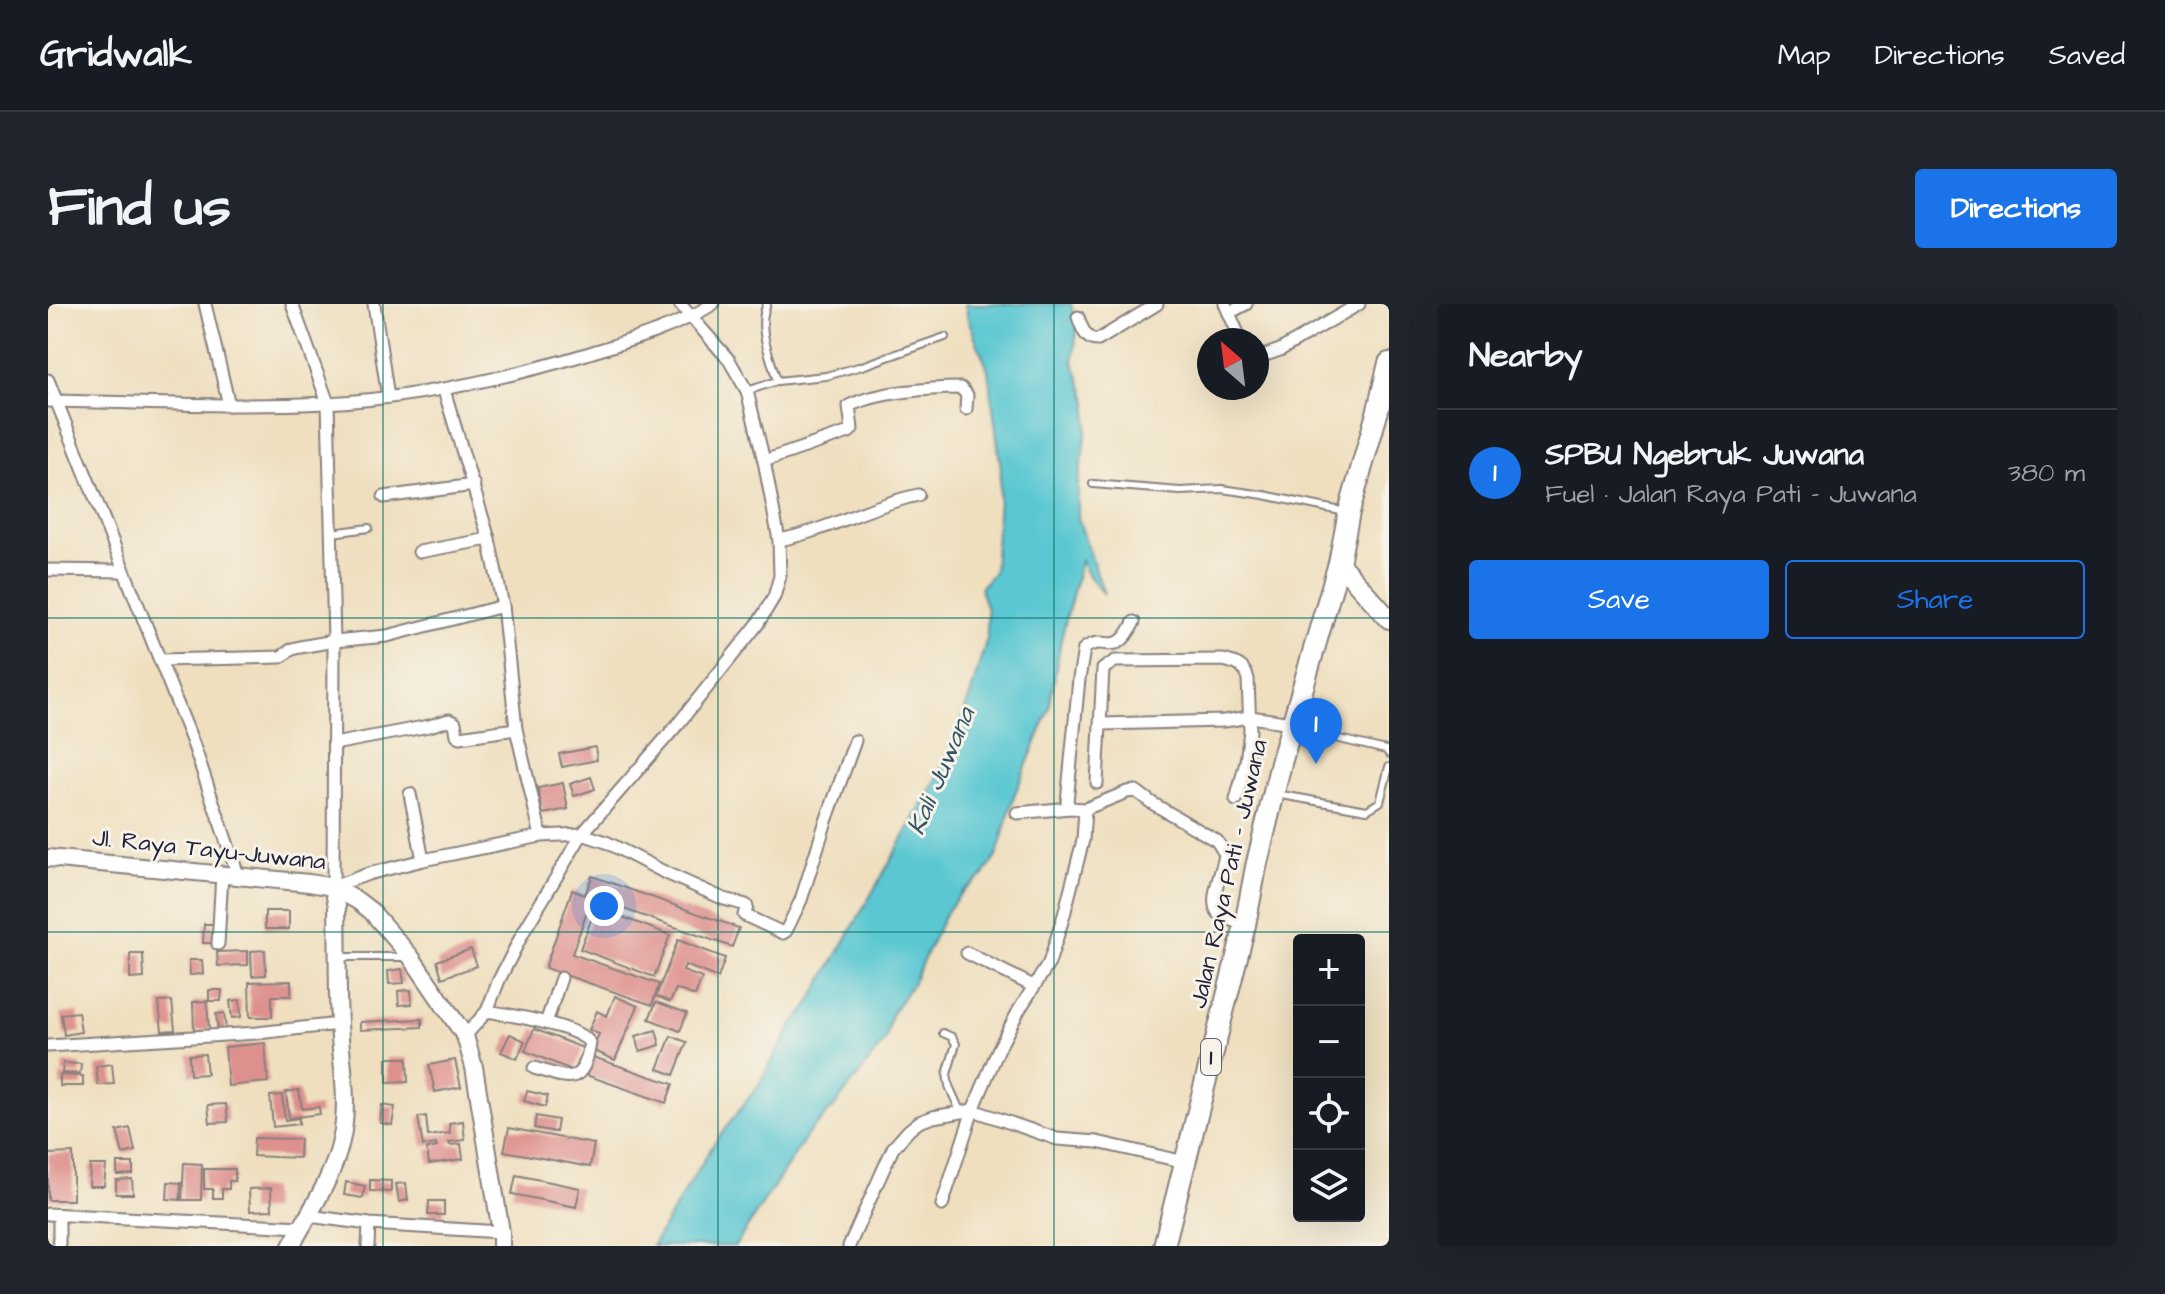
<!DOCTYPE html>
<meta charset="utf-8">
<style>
body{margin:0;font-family:"Architects Daughter",sans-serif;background:#20242c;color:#f1f3f6}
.controls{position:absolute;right:24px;bottom:24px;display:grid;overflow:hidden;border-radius:8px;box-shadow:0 8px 32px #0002}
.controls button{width:72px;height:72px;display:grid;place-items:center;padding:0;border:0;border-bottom:2px solid #363941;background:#171b24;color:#f1f3f6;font:40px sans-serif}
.compass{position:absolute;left:1149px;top:24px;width:72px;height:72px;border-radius:50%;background:#171b24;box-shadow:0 8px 32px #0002;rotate:332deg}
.you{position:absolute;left:556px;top:602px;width:28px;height:28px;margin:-20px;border:6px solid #fff;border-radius:50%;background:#1a73e8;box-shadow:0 0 0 12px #1a73e833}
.badge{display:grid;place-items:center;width:52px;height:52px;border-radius:50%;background:#1a73e8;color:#fff;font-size:26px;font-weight:700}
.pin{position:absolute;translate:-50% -66px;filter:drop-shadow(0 2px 4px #0008)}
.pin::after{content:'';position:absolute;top:42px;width:28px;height:24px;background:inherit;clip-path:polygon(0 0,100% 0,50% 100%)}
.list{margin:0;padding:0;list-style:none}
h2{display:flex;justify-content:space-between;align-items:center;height:104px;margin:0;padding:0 32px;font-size:34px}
h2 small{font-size:26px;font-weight:400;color:#9ea1a6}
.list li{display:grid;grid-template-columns:52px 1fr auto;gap:24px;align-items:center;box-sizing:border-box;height:128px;padding:0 32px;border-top:2px solid #363941}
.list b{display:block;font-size:30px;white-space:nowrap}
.list p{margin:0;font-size:26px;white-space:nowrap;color:#9ea1a6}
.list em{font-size:26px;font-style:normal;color:#9ea1a6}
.actions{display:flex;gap:16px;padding:24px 32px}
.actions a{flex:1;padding:18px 0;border:2px solid #1a73e8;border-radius:8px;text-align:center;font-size:28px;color:#1a73e8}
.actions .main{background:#1a73e8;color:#fff}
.icon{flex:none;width:44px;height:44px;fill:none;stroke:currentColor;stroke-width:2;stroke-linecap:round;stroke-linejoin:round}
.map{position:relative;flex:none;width:1341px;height:942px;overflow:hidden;border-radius:8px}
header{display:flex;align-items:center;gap:48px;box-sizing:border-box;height:112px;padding:0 40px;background:#171b24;border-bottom:2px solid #363941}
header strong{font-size:38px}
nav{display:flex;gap:44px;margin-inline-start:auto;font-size:28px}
.intro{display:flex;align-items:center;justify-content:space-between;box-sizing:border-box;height:192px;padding:0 48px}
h1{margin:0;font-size:56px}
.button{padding:20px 36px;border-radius:8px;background:#1a73e8;color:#fff;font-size:28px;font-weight:700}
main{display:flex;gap:48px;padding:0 48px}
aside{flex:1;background:#171b24;border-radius:8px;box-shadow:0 8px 32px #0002}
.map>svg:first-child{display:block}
</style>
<header>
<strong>Gridwalk</strong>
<nav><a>Map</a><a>Directions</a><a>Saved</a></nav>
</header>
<div class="intro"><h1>Find us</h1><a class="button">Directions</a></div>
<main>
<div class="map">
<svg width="1341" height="942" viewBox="0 0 1341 942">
<rect width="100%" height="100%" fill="#f7f3e8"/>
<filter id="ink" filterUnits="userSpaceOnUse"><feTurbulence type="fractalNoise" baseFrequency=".0125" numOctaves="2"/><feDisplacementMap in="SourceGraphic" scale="16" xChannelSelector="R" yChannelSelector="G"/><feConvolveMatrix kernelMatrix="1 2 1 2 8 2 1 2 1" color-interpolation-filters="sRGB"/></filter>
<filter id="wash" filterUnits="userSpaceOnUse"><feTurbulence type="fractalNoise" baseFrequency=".006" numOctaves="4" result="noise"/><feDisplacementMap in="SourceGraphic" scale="32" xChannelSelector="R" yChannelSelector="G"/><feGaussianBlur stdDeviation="1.8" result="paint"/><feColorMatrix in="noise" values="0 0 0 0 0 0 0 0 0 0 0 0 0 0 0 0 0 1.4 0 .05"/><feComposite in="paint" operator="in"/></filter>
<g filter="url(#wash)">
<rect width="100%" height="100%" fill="#efdfbf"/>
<path fill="#5ac7d2" stroke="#3e7486" stroke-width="2" d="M917 0H1023L1029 26 1025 57 1040 98 1039 125 1030 180V214L1056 290 1041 272 1033 257 1013 335 1001 406 966 492 949 551 936 571 915 587 897 610 864 680 843 711 838 735 786 803 762 827 687 942H604L667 838 710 782 747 717 757 707 890 473 905 437 922 392 939 334V306L932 284 946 268 953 164 940 66 920 15Z"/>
<g id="blocks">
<g fill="#de908e">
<path d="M547 443 549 456 514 463 511 450Z"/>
<path d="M543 473 547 485 526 492 522 480Z"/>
<path d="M515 479 520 505 495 510 490 484Z"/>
<path d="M544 572 691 624 684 643 544 594 524 650 611 680 604 701 497 664 524 586 537 591Z"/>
<path d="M548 603 622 631 606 673 532 645Z"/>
<rect x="217" y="607" width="24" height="18"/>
<path d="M156 620H165V639H155Z"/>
<path d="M630 636 677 654 670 674 637 661 635 667 654 674 647 692 628 685 622 698 608 692Z"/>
<path d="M423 645 429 662 394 674 389 657Z"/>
<path d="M217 646 218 671 204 672 203 647Z"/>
<path d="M200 647V661L170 662 169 648Z"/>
<path d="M82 650H95L96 674 82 675Z"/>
<path d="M141 656H154L155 670 142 671Z"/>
<path d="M354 665 356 679 341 680 340 667Z"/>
<path d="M243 677V692H224V713H202L201 678Z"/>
<path d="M161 686H174L173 697H161Z"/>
<path d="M363 686 364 700 351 701 350 687Z"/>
<path d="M567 692 590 702 567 756 544 746 551 730 541 726 549 707 559 712Z"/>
<path d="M192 696 193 713 184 714 182 697Z"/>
<path d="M124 697 127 726 114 727 111 698Z"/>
<path d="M159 697 161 726 146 727 145 698Z"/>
<path d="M608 698 639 709 632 727 601 715Z"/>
<path d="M30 708 33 728 16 731 13 710Z"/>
<path d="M176 709 178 727 170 728 168 710Z"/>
<path d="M374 715V723L312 726V718Z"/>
<path d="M486 725 535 744 526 767 477 747Z"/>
<path d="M608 726 612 741 592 747 588 732Z"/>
<path d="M462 730 477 737 469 755 453 748Z"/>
<path d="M623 732 639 738 626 771 610 765Z"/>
<path d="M217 739 220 778 180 782 177 743Z"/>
<path d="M157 750 159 770 142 771 141 751Z"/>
<path d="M542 752 625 780 618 799 535 770Z"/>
<path d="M339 754H359L360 778 339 779Z"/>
<path d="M407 756 413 783 387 788 381 761Z"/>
<path d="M15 759 33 760 32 770 14 769Z"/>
<path d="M64 760 66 780 50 781 48 762Z"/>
<path d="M12 771 35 772V782H12Z"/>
<path d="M251 786 254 805 271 803 272 810 241 814 238 788Z"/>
<path d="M479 787 500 792 497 803 476 797Z"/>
<path d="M234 791 237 816 251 814V820L225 823 222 792Z"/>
<path d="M178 800 180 818 162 819 160 801Z"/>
<path d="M334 801 347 803 344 821 332 819Z"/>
<path d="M378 812 380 832 402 829 401 819 415 817 417 836 401 838 402 841 413 840 415 855 381 860 379 845 389 843 388 840 375 842 370 813Z"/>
<path d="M488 812 510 816 508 828 486 824Z"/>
<path d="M82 824 87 847 75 850 69 827Z"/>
<path d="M461 824 546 840 542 863 456 847Z"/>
<path d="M206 834 252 835 251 854 205 852Z"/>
<path d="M25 849V896H0V850Z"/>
<path d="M69 859H85V870L69 871Z"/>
<path d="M136 859 154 860 153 896H134Z"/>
<path d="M42 861H58L56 882H41Z"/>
<path d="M156 865H187V877H181V885H174V894H165V885H156Z"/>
<path d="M468 871 532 884 528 903 464 890Z"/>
<path d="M84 875 85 890H68V876Z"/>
<path d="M322 876 343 877V888L322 887Z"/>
<path d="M120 878 133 879 132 896 119 895Z"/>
<path d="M298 878 317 882 315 894 296 891Z"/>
<path d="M358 879 360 896 351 898 348 880Z"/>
<path d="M223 884 224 906 202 907 201 885Z"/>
<path d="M381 897H396V911H380Z"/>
</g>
</g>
</g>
<g filter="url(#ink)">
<use href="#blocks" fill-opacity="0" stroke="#88807d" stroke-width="2"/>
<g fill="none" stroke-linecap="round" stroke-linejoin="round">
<g stroke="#88807d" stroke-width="10">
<g id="lane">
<path d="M719 0C708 23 723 54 729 77"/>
<path d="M699 87 729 77 778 72 814 62 897 33"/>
<path d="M1045 180 1132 187 1174 185 1216 191 1298 208"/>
<path d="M284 229 321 224"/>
<path d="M1249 425 1338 446 1341 450"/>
<path d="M1228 490 1319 506 1332 498 1341 463"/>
<path d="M291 653H359"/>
<path d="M895 729 904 733 908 740 899 770 901 782 913 809"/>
</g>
</g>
<g stroke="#88807d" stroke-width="15">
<g id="street">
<path d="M157 0 181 101"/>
<path d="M244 0 280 99 286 337 285 583 320 570 375 556 493 532 534 530 558 538 618 569 676 595 698 601 699 603 696 611 735 629 738 627 753 596 777 520 807 437"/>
<path d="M326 0 340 93"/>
<path d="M1177 0 1193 36"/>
<path d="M1181 9 1198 0"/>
<path d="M1030 13C1034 23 1037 37 1050 36L1109 0"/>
<path d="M1209 54 1232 46 1311 0"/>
<path d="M0 76 145 439 190 571"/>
<path d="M396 86 441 235"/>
<path d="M0 97C93 98 186 104 279 99 366 94 452 76 535 51 580 37 625 25 665 0"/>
<path d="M716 157 801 128 804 125 801 102C828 88 882 84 913 84L919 91 918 105"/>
<path d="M336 193 426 181"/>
<path d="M731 236C779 227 822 201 870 191"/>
<path d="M371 248 441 235 455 302 468 425 493 532"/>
<path d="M0 266 75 267"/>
<path d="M112 356 233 353 244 345 252 343 286 337 339 332 455 302"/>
<path d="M1053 420 1176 417 1202 413 1244 419"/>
<path d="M286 440 381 422 401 416 407 419 409 431 412 433 468 425"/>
<path d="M1049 479 1055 365 1067 357 1175 356C1188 359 1196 361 1200 375L1202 426 1198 458 1188 496"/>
<path d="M362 490 375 556"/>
<path d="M1037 505 1079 488 1088 487 1104 499 1169 537 1177 550C1176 565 1157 601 1173 611 1180 616 1190 618 1197 621"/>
<path d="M969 509 1022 504"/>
<path d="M170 640 174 570"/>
<path d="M919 649 985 682"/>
<path d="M439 707C462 711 529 721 542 739 535 784 520 774 486 764"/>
<path d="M498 719 513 674"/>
<path d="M417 732 439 707 451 676 476 627 534 530 630 420 709 321 726 293 732 272 731 236 716 157 699 87 681 56 632 0"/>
<path d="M0 742 209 729 291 720"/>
<path d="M894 901 925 806 951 744 971 706 1001 659 1016 611 1035 536 1037 505 1022 504 1019 498 1031 375 1036 345C1057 328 1068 357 1086 318"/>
<path d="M0 910 253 923"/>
<path d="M261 912 321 920 453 928"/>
<path d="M11 942V911"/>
<path d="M320 942 321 920"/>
<path d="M801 942 845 844 861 826 871 818 885 813 925 806 1009 835 1049 838 1137 858"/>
</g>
</g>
<g stroke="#88807d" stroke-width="20">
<g id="secondary">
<path d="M0 554 261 579 285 583 310 597 323 607 363 653 417 732 426 763 453 928V942"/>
<path d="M243 942C261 909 285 874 293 837 302 798 293 758 291 720 289 681 290 641 289 602L285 583"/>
</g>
</g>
<g stroke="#88807d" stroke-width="22">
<path id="primary" d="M1291 259 1341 315"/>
</g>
<g stroke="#88807d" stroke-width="24">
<path id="highway" d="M1116 942 1197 621 1208 563 1233 459 1291 259 1301 208 1330 106 1341 59"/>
</g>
<use href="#lane" stroke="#fff" stroke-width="6"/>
<use href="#street" stroke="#fff" stroke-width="11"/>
<use href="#secondary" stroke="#fff" stroke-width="16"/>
<use href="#primary" stroke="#fff" stroke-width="18"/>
<use href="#highway" stroke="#fff" stroke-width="20"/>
</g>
</g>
<path fill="none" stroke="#0f766e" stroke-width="2" stroke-opacity="0.55" d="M335 0V942M670 0V942M1006 0V942M0 314H1341M0 628H1341"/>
<g text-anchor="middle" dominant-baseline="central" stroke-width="6" stroke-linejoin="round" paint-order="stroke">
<rect fill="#f7f3e8" stroke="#62616f" stroke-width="2" x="1153" y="735" width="20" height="36" rx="6"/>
<g font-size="22" font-weight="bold" fill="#22223b">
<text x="1163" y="753">1</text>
</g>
<g font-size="24" fill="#22223b" stroke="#f7f3e8">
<text transform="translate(161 546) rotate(6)">Jl. Raya Tayu-Juwana</text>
<text transform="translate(1181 570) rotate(-77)">Jalan Raya Pati - Juwana</text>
</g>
<g font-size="26" font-style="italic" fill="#335468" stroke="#f7f3e8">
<text transform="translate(893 467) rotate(-67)">Kali Juwana</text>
</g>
</g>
</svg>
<div class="controls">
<button>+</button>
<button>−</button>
<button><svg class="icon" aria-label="locate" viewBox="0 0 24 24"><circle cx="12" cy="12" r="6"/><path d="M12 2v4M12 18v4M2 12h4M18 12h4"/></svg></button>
<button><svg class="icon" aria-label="layers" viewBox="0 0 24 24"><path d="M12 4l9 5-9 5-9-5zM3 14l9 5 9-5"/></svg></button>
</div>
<svg class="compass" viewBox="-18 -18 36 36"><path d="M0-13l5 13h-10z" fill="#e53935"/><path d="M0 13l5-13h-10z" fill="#9ea1a6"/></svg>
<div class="you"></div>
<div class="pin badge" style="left:1268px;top:460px">1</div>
</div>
<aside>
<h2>Nearby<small></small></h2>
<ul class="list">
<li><span class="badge">1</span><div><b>SPBU Ngebruk Juwana</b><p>Fuel · Jalan Raya Pati - Juwana</p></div><em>380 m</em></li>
</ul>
<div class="actions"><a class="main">Save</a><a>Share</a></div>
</aside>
</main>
